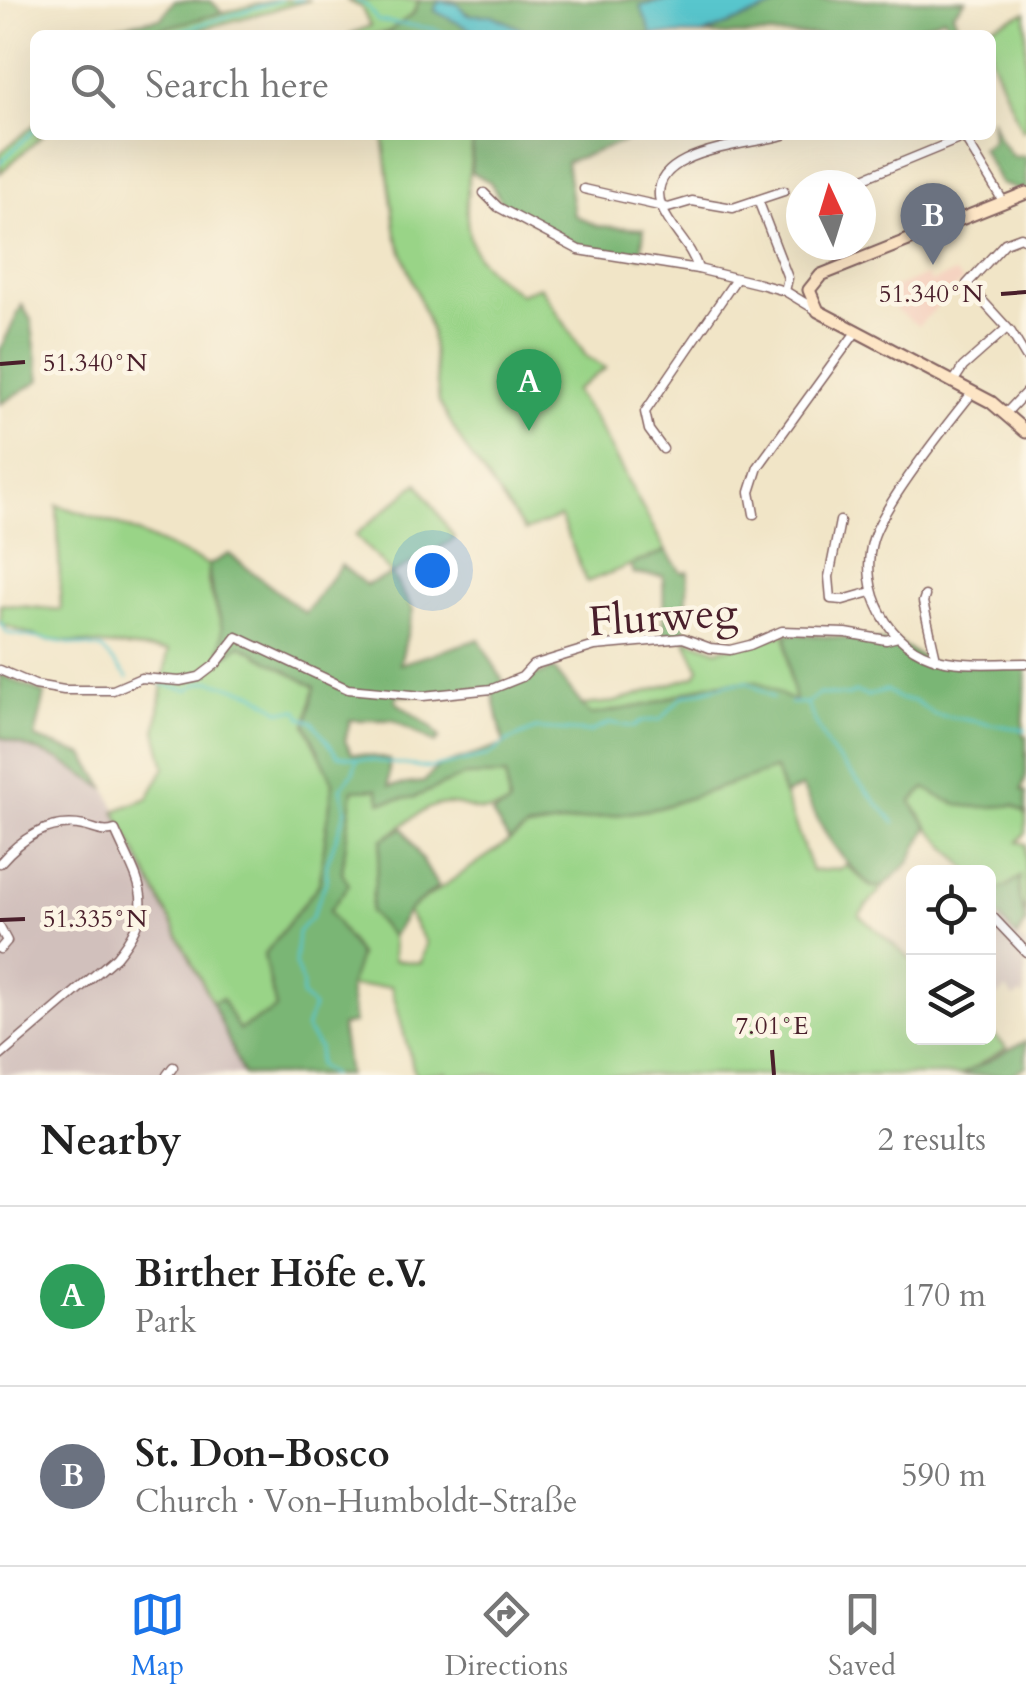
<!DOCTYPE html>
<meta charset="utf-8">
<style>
body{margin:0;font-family:Cardo,serif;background:#f6f6f6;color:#222}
.controls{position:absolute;right:30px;bottom:30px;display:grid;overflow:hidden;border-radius:15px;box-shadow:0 10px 40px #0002}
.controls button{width:90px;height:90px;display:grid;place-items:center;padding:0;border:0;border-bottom:2px solid #e0e0e0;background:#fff;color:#222;font:50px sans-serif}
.compass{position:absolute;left:786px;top:170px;width:90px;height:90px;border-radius:50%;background:#fff;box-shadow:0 10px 40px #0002;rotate:356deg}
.you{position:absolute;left:432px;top:570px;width:35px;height:35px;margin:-25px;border:8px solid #fff;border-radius:50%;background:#1a73e8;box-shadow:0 0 0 15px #1a73e833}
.badge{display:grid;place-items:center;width:65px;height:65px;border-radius:50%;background:#1a73e8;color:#fff;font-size:32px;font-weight:700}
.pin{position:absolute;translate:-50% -82px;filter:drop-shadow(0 2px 5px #0008)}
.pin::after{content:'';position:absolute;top:52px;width:35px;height:30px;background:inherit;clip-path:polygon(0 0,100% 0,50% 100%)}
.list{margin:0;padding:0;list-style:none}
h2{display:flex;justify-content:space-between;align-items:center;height:130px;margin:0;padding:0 40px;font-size:42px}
h2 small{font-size:32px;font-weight:400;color:#767676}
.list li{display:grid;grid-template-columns:65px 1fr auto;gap:30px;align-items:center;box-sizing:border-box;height:180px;padding:0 40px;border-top:2px solid #e0e0e0}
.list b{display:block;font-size:38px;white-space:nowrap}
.list p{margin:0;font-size:32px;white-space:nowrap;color:#767676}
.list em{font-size:32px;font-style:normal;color:#767676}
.icon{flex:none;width:55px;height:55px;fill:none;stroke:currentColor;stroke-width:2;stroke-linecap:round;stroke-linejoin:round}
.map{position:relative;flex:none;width:1026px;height:1075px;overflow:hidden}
.search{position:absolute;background:#fff;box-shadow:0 10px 40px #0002;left:30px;right:30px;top:30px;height:110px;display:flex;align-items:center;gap:25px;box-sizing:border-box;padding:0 35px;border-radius:15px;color:#767676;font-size:38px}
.sheet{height:490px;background:#fff}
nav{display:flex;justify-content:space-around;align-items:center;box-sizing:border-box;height:140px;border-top:2px solid #e0e0e0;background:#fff;font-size:28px;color:#767676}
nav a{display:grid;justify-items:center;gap:5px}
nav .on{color:#1a73e8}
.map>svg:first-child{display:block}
</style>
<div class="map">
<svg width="1026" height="1075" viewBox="0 0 1026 1075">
<rect width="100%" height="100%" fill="#fcf5e5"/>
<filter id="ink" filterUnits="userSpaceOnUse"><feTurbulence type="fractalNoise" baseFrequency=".01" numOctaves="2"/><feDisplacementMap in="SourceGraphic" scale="20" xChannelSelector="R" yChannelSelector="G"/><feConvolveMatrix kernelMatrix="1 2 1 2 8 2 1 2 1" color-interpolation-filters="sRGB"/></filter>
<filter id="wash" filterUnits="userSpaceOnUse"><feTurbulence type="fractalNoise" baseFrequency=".0048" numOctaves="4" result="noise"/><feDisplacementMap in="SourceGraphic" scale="40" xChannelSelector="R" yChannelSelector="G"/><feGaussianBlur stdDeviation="2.25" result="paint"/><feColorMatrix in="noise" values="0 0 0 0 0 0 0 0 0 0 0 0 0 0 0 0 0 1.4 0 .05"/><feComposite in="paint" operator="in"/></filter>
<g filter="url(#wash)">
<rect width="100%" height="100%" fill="#f1e5c7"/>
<path fill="#f5d3c1" d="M955 273 963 281 918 326 896 310 891 289 927 275 930 282Z"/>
<g fill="#d1c0bc">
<path d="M0 737 58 759 106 789 212 1002 243 1075H0Z"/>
<path d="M994 912 1026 946 1024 997 1020 994 1014 998 1006 989 998 997 989 988 988 916Z"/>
</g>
<g fill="#99d487" stroke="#727a59" stroke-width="2.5">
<path d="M274 0H310L180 35H136Z"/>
<path d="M346 0H419C407 35 380 35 348 35L370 26 361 7Z"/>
<path d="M1026 12V129L1022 131 991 58V35H982L981 30Z"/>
<path d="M35 124V135H43L0 173V153Z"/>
<path d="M383 135H473C471 175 455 231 483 264 493 276 508 285 520 294L540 286 586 356 606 368 574 391 594 418 666 551 587 582 560 517 525 531 465 448 439 402 431 331 396 235Z"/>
<path d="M418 483 455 539 392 574 355 535Z"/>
<path d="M57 505 120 525 209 565 208 583 225 635 315 687 306 725 333 782 319 884 264 955 276 1009 238 1030 222 999 212 1002 115 811 148 798 165 767 156 731 168 651 46 640 0 624V604L61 610Z"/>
<path d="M786 633 790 678 796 703 709 684 652 704 590 716 582 705 615 702 695 676 699 669 685 638 717 650Z"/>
<path d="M775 769 812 871 842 869 846 865 872 887H883L859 915 913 961 914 1038H988L989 1030 1007 1048 961 1075H446V1072L415 1075 391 986 348 987 359 955 328 911 348 885 342 872 352 790 378 789 382 802 415 797 463 776 506 775 509 805C478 821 465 799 438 805 418 810 399 830 382 840L370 912 392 937 394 960 421 963 426 943 407 911 527 829 659 808Z"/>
<path d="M925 788 989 807 1014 805 1026 813V832L1018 842 1026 844V915L1019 898V878L1006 887 989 890 988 872H970L928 827 911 802Z"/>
</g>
<g fill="#7ab674" stroke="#626a50" stroke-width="2.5" fill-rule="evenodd">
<path d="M419 0H666L641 6 652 35H534L492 15 474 17 461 10 436 11 481 35H384L414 13Z"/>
<path d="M792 0H966L953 13 961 35H952L944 17 900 35H702Z"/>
<path d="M174 1H211L223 13 136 35H102L106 28 161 18Z"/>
<path d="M991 117 999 139 1013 157 1026 156V189L1021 191 1001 184 981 148 993 140Z"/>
<path d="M473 135H643L566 162 574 215 597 226 644 229 641 256 580 246 557 235 502 203 490 182 471 172Z"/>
<path d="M22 305 31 320 40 380 0 404V350Z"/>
<path d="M666 551 681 572 688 571 685 638 638 639V634L664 631 663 576 634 574 631 565Z"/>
<path d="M229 554 305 613 341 565 366 585 392 574 413 610 400 664 479 639 506 686 554 669 590 715 652 704 709 684 756 681 795 702 790 678 786 633 898 643 931 663 1026 668 1023 735 1026 736V774L1022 790 1026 792V813L1014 805C976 809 957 810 925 788L911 802 928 827 909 863 883 887H872C836 856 822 830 802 787L784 795 775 769 659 808 527 829 509 841 492 814 509 805 506 775 463 776 415 797 381 802 377 789 353 790 342 872 349 885 329 911 359 955 349 987 354 1023 341 1026 348 1075H243L212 1002 222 999 239 1030 276 1009 264 955 319 884 333 782 306 725 315 687 240 645 227 655 220 649C229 622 207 594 209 565ZM492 689 504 745 437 767 424 782 389 786V759L352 753 345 741 350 720H393L435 743 440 738 431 727 396 702V696Z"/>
<path d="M0 674 45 694 35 738 84 755 106 789 58 759 0 737Z"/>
<path d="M403 828 438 887 408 911 392 937 370 912 382 839Z"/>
<path d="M1020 877 1019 898 1026 922 1017 937 994 912 988 890 1006 887Z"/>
<path d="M1026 1041V1066L1011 1075H961Z"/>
</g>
<g fill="#59c6cd" stroke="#52727c" stroke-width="2.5">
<path d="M666 0H792L702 35H652L640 6Z"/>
<path d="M440 1 458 4 467 15H492L534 35H481L435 11 436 5Z"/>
</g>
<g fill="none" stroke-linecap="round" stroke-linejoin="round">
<g stroke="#59c6cd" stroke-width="2.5">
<path d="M292 0H302"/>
<path d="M356 0 367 6 378 21 436 29 447 35"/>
<path d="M167 35 281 0"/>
<path d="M0 163 35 129"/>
<path d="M0 622 7 633 102 649 128 678"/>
<path d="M161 684 188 690 199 683 211 681 253 693 281 711 298 710 302 718 313 722 338 756 429 768 488 756 508 741 536 729 590 732 611 723 634 727 642 721 660 720 683 696 728 684 748 682 773 698"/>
<path d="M790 703H807L819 694 846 696 856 692 867 696 886 690 899 699 915 701 933 714 1026 730"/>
<path d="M807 705 829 749 895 823"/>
<path d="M331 1075 318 1065 319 1048 306 1029 313 1007 302 996 303 985 295 964 298 932 312 916 326 882 327 863 346 810 341 788 353 773 357 759"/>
</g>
</g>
</g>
<g filter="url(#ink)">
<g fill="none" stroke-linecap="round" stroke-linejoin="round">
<g stroke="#846462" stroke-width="11">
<g id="street">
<path d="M963 135 1003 201"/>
<path d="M851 177 864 178 964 137"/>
<path d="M584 189 668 208 692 201 733 208 784 191"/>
<path d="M484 193 498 207 579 250 698 269 760 284 785 291 818 311"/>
<path d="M758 200 788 278 785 291"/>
<path d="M1026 240 1021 237 1005 243 967 284 1011 332 1026 357"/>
<path d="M698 269C692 246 671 230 662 208 639 149 753 145 783 135"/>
<path d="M953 382 963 367 1007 328"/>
<path d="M973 392C948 423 884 504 873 539 858 589 888 649 941 660 969 666 998 663 1026 663"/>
<path d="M1006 413 1026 392"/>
<path d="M663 449 649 430 645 412 736 279"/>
<path d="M754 514 750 492 758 467 856 332"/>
<path d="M840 521 829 577 831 599 843 600 871 592"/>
<path d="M925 596 923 602 936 659"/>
<path d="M0 670 35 685 64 690H113L141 678 180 681 199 677 216 664 237 637 348 689 423 696 492 689 522 677 533 665 595 646 683 638 710 648 730 650 750 645 782 631 846 633 886 640 898 637"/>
<path d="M0 863C22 838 49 819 84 826 97 829 103 834 115 830 138 883 160 904 116 957L0 1056"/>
<path d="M988 912 1026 952"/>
<path d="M0 928 7 941 0 949"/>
<path d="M167 1075 173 1067"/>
</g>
</g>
<g stroke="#846462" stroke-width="15">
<path id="secondary" d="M1026 193 821 275 809 290 818 311 991 402 1026 432"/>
</g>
<use href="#street" stroke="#fff" stroke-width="8"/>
<use href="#secondary" stroke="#fde5c5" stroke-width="11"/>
</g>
</g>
<path fill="none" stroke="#4a1f2b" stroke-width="4" d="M1001 294 1026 292M0 364 25 362M0 920 25 919M772 1050 774 1075"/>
<g text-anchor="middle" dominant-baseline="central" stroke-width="9" stroke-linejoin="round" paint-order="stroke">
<g font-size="42" fill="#4a1f2b" stroke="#fcf5e5">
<text transform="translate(663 617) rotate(-4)">Flurweg</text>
</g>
</g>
<g font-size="25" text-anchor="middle" fill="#4a1f2b" stroke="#fcf5e5" stroke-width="9" stroke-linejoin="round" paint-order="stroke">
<text x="931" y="302">51.340°N</text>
<text x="95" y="371">51.340°N</text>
<text x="95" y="927">51.335°N</text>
<text x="772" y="1034">7.01°E</text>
</g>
</svg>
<div class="controls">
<button><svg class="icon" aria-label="locate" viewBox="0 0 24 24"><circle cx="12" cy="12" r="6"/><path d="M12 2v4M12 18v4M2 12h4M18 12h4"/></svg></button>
<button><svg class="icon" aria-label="layers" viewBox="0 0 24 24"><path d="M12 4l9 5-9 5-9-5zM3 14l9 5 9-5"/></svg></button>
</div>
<svg class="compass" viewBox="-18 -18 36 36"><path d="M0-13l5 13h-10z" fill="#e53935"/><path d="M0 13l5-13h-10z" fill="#767676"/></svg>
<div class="you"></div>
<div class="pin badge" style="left:529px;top:431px;background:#2e9e5b">A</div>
<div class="pin badge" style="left:933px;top:265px;background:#6b7280">B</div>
<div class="search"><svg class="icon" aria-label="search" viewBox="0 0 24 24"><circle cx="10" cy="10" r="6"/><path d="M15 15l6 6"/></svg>Search here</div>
</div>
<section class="sheet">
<h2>Nearby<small>2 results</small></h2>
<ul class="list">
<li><span class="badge" style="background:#2e9e5b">A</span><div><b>Birther Höfe e.V.</b><p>Park</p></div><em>170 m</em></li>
<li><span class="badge" style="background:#6b7280">B</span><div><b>St. Don-Bosco</b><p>Church · Von-Humboldt-Straße</p></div><em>590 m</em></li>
</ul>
</section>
<nav>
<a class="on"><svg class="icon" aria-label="map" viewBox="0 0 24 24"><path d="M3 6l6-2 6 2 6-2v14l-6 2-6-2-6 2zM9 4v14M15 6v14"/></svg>Map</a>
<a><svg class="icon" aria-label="directions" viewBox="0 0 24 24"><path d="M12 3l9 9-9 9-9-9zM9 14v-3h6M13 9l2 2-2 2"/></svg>Directions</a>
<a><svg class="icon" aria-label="saved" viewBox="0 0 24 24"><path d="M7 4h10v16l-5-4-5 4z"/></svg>Saved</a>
</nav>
